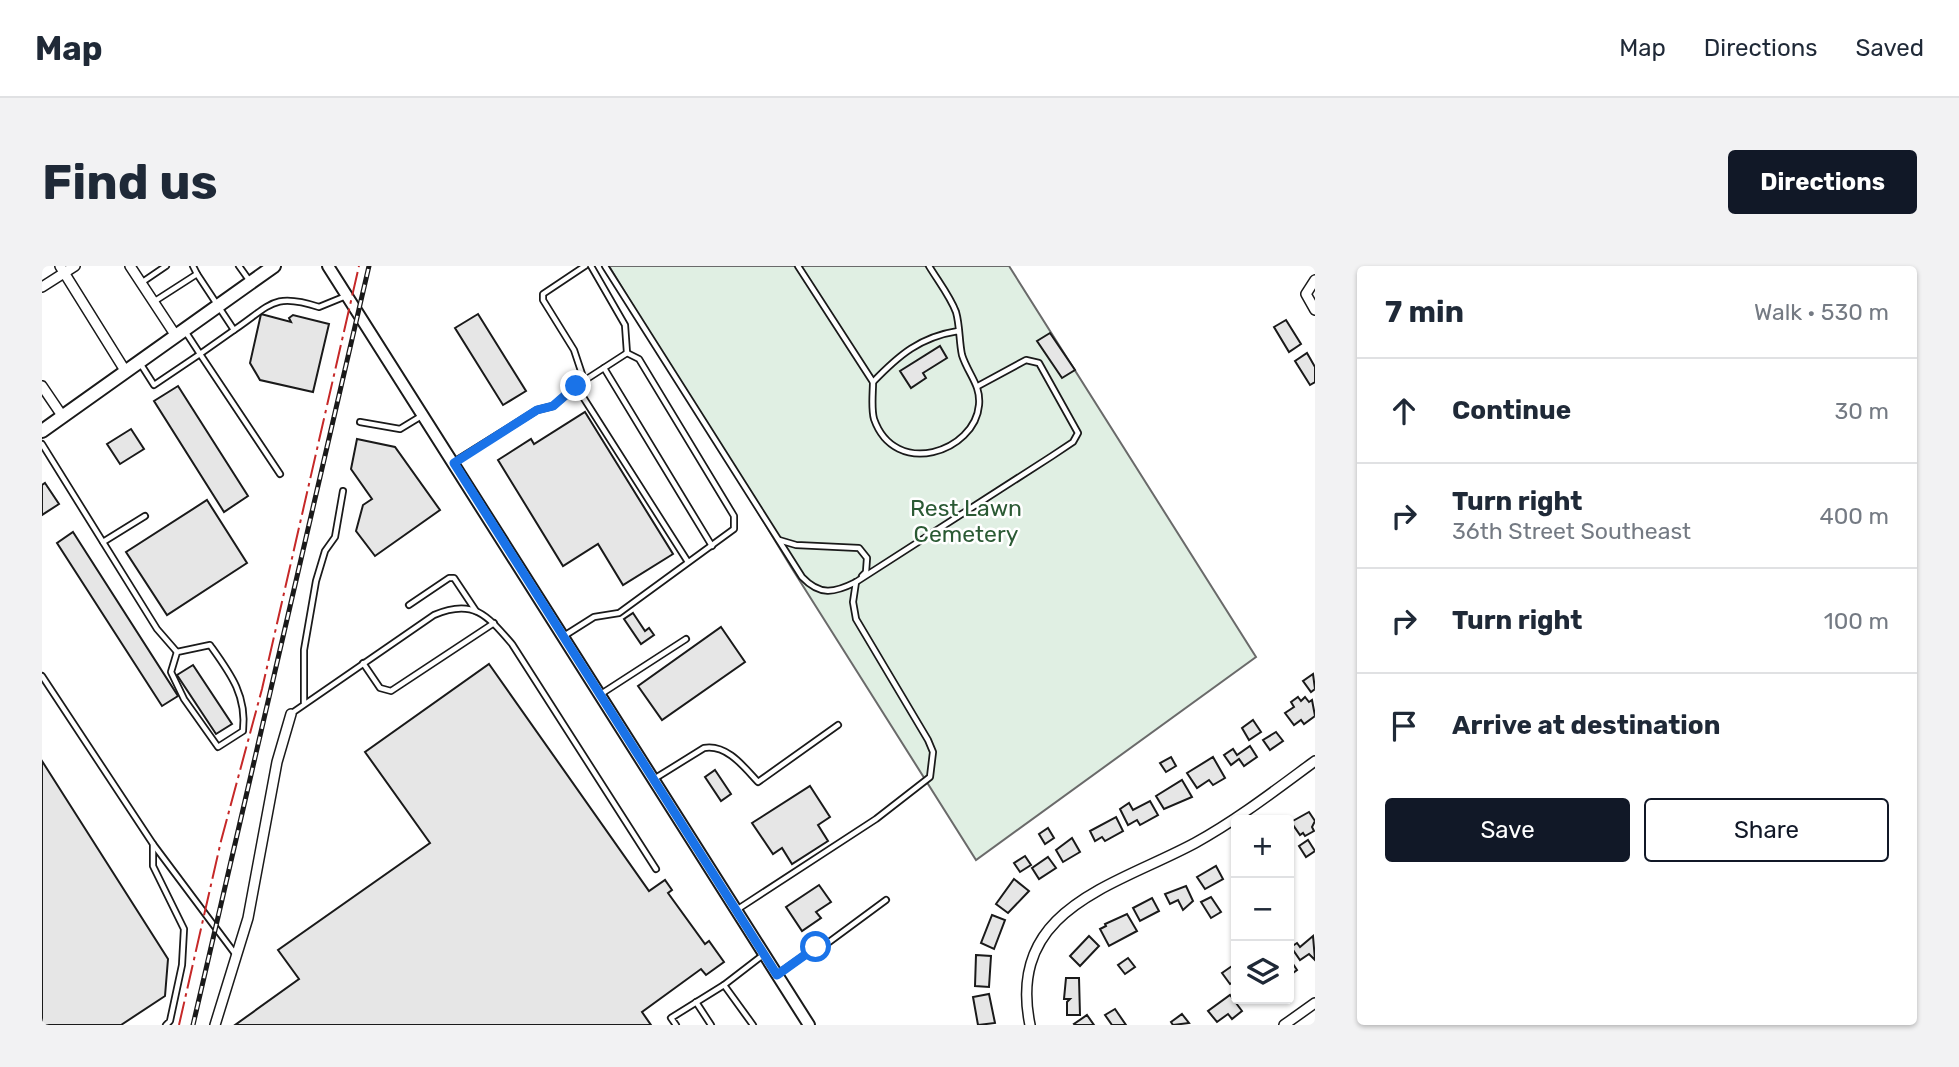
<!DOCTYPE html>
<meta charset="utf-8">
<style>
body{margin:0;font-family:Rubik,sans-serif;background:#f2f2f3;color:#1f2937}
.controls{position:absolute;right:21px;bottom:21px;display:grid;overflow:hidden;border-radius:7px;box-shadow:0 2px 5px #0004}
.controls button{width:63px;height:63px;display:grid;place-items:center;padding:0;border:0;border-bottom:2px solid #e0e1e3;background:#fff;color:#1f2937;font:35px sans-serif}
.stop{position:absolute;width:21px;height:21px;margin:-16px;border:5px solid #1a73e8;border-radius:50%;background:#fff}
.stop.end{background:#1a73e8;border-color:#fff;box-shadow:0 2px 7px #0008}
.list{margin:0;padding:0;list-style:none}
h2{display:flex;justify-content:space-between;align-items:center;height:91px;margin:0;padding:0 28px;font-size:30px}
h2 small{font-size:23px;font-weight:400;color:#747a83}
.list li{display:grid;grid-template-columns:46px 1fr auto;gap:21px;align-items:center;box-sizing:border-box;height:105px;padding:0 28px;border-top:2px solid #e0e1e3}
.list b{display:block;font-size:26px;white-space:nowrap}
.list p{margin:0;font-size:23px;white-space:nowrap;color:#747a83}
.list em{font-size:23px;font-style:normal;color:#747a83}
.actions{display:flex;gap:14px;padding:21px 28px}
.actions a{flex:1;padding:16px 0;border:2px solid #111827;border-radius:7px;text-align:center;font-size:24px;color:#111827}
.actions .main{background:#111827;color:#fff}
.icon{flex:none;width:38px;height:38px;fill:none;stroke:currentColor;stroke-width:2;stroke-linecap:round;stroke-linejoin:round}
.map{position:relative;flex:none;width:1273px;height:759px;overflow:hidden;border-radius:7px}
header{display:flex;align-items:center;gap:42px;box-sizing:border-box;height:98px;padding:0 35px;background:#fff;border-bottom:2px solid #e0e1e3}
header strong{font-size:33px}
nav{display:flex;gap:38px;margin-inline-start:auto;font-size:24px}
.intro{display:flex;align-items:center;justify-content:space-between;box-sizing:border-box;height:168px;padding:0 42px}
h1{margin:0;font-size:49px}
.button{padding:18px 32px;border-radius:7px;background:#111827;color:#fff;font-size:24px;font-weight:700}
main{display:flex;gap:42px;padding:0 42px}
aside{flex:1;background:#fff;border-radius:7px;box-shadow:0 2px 5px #0004}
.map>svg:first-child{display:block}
</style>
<header>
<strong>Map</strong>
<nav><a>Map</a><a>Directions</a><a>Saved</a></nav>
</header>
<div class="intro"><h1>Find us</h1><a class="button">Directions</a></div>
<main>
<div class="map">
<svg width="1273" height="759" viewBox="0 0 1273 759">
<rect width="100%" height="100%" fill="#fff"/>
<path fill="#e0efe3" stroke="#6a6a6a" stroke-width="2" d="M567 0H967L1214 391 934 594 749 301Z"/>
<g fill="#e6e6e6" stroke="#1a1a1a" stroke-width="2">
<path d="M219 48 249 56 247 52 251 49 287 58 271 126 218 114 208 97Z"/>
<path d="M436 48 484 125 461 139 413 62Z"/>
<path d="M1244 54 1259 78 1247 86 1232 61Z"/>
<path d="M1008 67 1033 104 1020 112 995 75Z"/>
<path d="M898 80 905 92 881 107 884 112 869 122 858 105Z"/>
<path d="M1265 87 1273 101V116L1268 119 1253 95Z"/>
<path d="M136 120 206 230 182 246 112 135Z"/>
<path d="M543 146 631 288 581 319 556 278 521 300 456 194 489 173 492 178Z"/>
<path d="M89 163 102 183 78 198 65 178Z"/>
<path d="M315 173 353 181 398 244 333 290 314 265 321 239 330 233 309 203Z"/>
<path d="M3 217 17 238 0 249V219Z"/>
<path d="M165 234 205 297 125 349 84 286Z"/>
<path d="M31 266 136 430 120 440 15 277Z"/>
<path d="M591 347 603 365 607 362 612 369 599 378 582 353Z"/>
<path d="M679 361 703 396 620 454 596 420Z"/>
<path d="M447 398 607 625 623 614 630 624 626 627 663 678 667 675 682 696 664 709 659 703 600 746 609 759H193L257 713 236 684 388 577 323 486Z"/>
<path d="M151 399 190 458 174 468 135 409Z"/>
<path d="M1271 408 1273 423 1269 426 1261 415Z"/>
<path d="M1256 431 1259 435 1263 431 1267 436 1270 434 1273 450 1262 458 1259 454 1252 459 1243 447 1252 441 1249 436Z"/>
<path d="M1211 454 1219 466 1207 474 1200 462Z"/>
<path d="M1234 466 1241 475 1228 484 1221 474Z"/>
<path d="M1208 480 1215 491 1202 500 1197 493 1189 499 1182 489 1191 483 1195 489Z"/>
<path d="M1129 491 1134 500 1124 506 1118 497Z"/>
<path d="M1171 491 1183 512 1171 519 1167 514 1155 522 1145 507Z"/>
<path d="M0 495 126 693 123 730 79 759H0Z"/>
<path d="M673 504 689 528 679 535 663 511Z"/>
<path d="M1140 514 1150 531 1122 543 1114 530Z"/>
<path d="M768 520 788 551 776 559 786 575 750 598 740 582 731 588 710 557Z"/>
<path d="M1108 535 1116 549 1098 559 1095 554 1086 559 1078 543 1087 537 1091 544Z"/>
<path d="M1267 546 1273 555 1270 561 1272 565 1263 570 1261 567 1258 569 1249 556Z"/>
<path d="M1074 551 1081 565 1063 575 1060 571 1053 575 1048 565Z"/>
<path d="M1006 562 1012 572 1003 578 997 568Z"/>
<path d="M1030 572 1038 586 1021 596 1014 584Z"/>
<path d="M1266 574 1273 585 1264 591 1257 580Z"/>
<path d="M983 590 989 599 978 606 972 597Z"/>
<path d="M1006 591 1014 602 997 613 990 602Z"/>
<path d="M1174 600 1181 613 1163 623 1155 611Z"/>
<path d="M972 613 987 625 966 647 954 638Z"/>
<path d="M777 619 789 636 774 646 779 652 760 665 744 641Z"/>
<path d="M1144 620 1151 635 1141 644 1136 634 1128 638 1123 628Z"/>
<path d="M1169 631 1179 646 1169 652 1159 636Z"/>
<path d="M1110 632 1117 645 1098 655 1091 642Z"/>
<path d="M1085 648 1095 665 1067 680 1058 663 1064 660 1063 658Z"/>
<path d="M950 649 963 654 952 683 939 677Z"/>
<path d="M1047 670 1057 680 1038 700 1028 690Z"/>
<path d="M1271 670 1273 694 1267 688 1258 694 1249 681 1255 677 1258 681Z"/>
<path d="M934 689 949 690 947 721 933 720Z"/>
<path d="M1086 692 1093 701 1083 708 1076 699Z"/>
<path d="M1247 692 1255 704 1247 710Z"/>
<path d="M1190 700 1194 714 1188 718 1180 707Z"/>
<path d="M1024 712H1037L1038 749H1025V736L1028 733H1022Z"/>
<path d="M947 728 953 757 936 759 931 731Z"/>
<path d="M1188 729 1200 745 1190 753 1186 748 1175 756 1166 745Z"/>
<path d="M1073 743 1084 759H1070L1063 749Z"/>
<path d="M1140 748 1147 757 1131 759 1129 756Z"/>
<path d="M1045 749 1052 759H1033L1032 758Z"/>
</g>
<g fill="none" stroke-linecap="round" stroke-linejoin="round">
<g stroke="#1a1a1a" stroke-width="8">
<g id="service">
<path d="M151 0 155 8"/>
<path d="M197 0 207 14"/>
<path d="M549 0 583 59 585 87"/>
<path d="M563 0 760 311C778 330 792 327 814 316L1010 190 1031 176 1036 167 997 97 984 94 936 120"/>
<path d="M756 0 831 116"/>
<path d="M887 0C896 15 908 30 914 46 918 60 917 75 920 89 926 108 939 119 937 139 933 186 853 213 832 153 829 142 831 127 831 116 857 89 878 71 916 65"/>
<path d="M99 17 124 0"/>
<path d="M113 35 155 8 192 64C229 39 231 26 277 41L304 30"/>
<path d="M143 65 158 88 192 64"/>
<path d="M98 97 112 119 158 88 238 208"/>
<path d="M562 102 670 280"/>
<path d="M542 114 532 84 501 34V28L543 0"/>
<path d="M534 120 646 296"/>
<path d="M318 156 358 163 381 149"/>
<path d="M0 178 115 363 135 386"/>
<path d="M412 196 495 144 511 140 534 120 585 87 597 93 692 250V263L577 347 552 351 522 370"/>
<path d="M737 274 754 279 817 282 825 292 824 306 820 310"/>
<path d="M61 276 103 250"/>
<path d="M367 339 407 312H412L434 345"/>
<path d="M168 379C188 407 205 429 201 465L176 481 142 433 129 406 135 386Z"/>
<path d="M321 397 338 422 349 425 452 357"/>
<path d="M0 410 111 578V600L142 663 140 699 128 755 124 759"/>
<path d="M559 428 644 373"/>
<path d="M262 437V384L274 315 283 285 293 271 301 225"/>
<path d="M250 447 392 349C431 332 445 349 470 378L614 603"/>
<path d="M612 513 662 482C685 478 702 501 716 516L796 459"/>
<path d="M111 578 194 689"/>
<path d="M696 643 834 553 888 511 891 486 886 474 814 353 811 336 814 316"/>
<path d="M736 708 774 681 779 682 844 634"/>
<path d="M654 736 669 759"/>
<path d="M634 759 629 752 682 719"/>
<path d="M711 759 682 719 721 689"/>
</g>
</g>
<g stroke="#1a1a1a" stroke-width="12">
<g id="minor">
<path d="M18 0 84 106"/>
<path d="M88 0 134 70"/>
<path d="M1273 14 1264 28 1273 44"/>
<path d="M0 21 33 0"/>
<path d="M0 120 21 151"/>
<path d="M173 759 206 652 235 496 249 448"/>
<path d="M988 759C964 642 1073 620 1153 577 1195 554 1235 523 1273 495"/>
<path d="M1242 759 1273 737"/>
</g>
</g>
<g stroke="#1a1a1a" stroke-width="14">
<path id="tertiary" d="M286 0 767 759"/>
</g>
<g stroke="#1a1a1a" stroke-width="16">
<path id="secondary" d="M0 165 232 0"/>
</g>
<use href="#service" stroke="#fff" stroke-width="4.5"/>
<use href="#minor" stroke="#fff" stroke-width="9"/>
<use href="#tertiary" stroke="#fff" stroke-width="10"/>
<use href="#secondary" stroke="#fff" stroke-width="12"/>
<g stroke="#1a1a1a" stroke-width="5">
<path id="rail" d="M151 759 327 0"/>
</g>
<use href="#rail" stroke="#fff" stroke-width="2.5" stroke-dasharray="8" stroke-linecap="butt"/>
<path stroke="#c62828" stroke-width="2" stroke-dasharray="24 5 3.5 5" stroke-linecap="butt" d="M137 759 179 575 220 423 317 0"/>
</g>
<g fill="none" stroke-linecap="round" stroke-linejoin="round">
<path stroke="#1a73e8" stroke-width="9" d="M534 120 511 140 495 144 412 197 735 709 774 681"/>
</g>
<g text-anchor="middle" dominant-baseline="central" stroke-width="5" stroke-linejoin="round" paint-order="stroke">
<g font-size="23" fill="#2b5a34" stroke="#fff">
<text x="924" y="242">Rest Lawn<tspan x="924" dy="26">Cemetery</tspan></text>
</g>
</g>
</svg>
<div class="controls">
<button>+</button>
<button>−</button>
<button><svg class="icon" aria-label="layers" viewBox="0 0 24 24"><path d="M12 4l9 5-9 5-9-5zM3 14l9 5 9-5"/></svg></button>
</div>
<div class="stop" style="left:774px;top:681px"></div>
<div class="stop end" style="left:534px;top:120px"></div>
</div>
<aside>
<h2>7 min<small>Walk · 530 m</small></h2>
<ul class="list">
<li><svg class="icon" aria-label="ahead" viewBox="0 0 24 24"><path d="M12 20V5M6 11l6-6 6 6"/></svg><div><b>Continue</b></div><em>30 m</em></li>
<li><svg class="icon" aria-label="right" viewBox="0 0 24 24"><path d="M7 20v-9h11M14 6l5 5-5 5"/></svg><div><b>Turn right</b><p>36th Street Southeast</p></div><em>400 m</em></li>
<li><svg class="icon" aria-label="right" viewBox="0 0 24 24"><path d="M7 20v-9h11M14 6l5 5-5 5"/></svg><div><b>Turn right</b></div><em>100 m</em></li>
<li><svg class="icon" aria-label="arrive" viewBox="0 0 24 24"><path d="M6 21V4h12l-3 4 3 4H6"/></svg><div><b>Arrive at destination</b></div></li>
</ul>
<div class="actions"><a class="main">Save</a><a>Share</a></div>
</aside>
</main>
